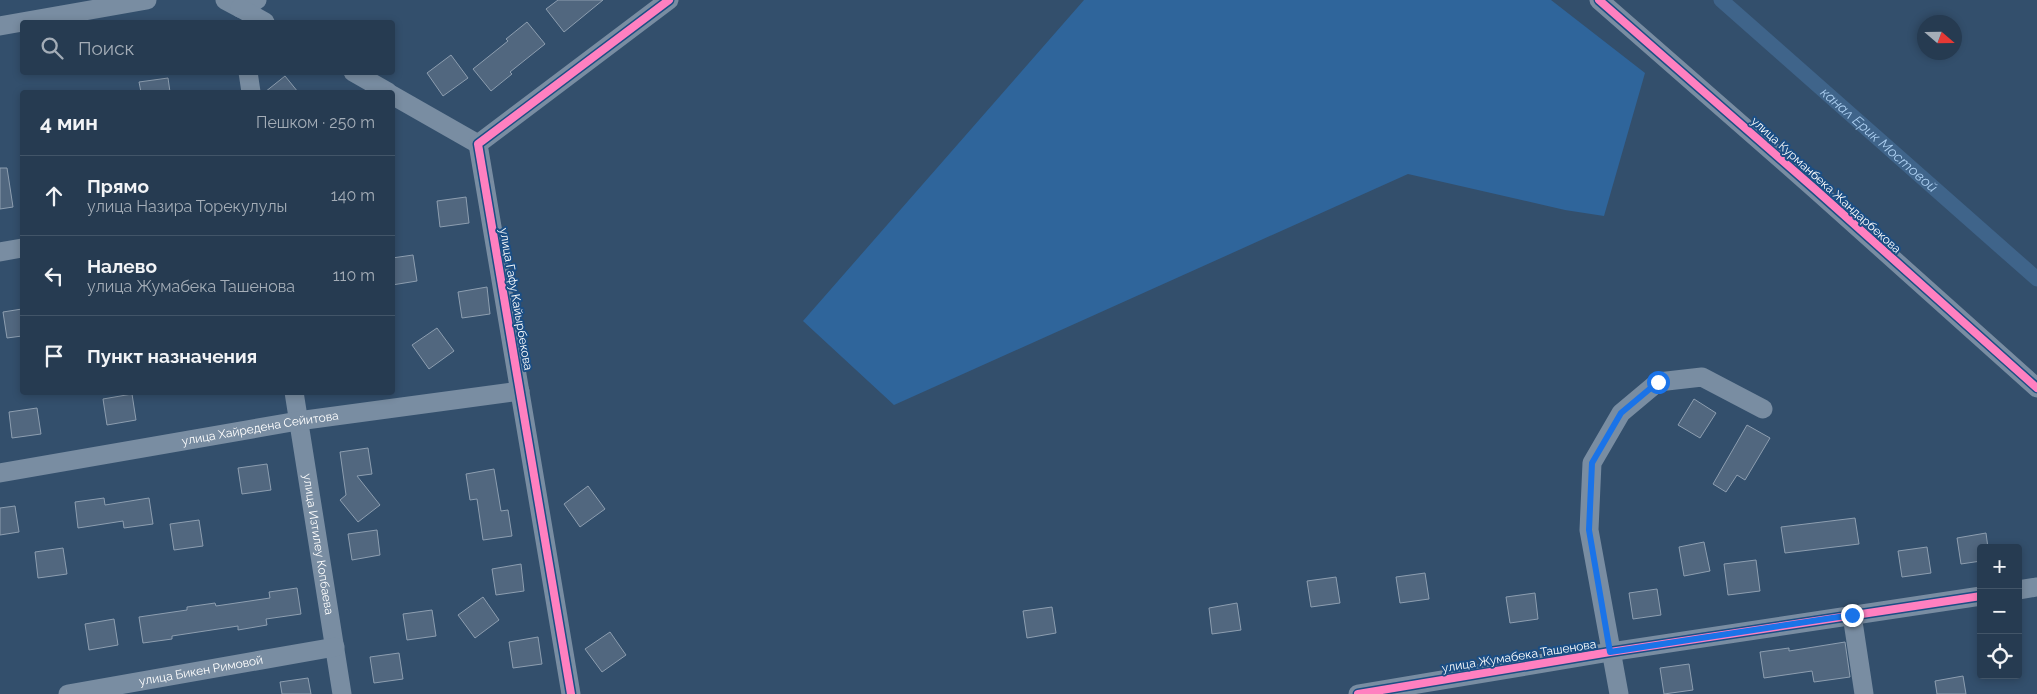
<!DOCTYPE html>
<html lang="ru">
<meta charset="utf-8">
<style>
body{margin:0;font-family:Raleway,sans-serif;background:#32465b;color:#f1f3f6}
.controls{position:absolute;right:15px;bottom:15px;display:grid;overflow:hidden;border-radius:5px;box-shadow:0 2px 8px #0003}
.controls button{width:45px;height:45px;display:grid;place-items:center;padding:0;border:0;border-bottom:1px solid #425568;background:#263b51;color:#f1f3f6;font:25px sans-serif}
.compass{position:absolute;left:1917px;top:15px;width:45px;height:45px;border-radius:50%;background:#263b51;box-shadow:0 2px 8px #0003;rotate:110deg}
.stop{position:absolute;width:15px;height:15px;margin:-11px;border:4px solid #1a73e8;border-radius:50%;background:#fff}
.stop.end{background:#1a73e8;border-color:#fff;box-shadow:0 1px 5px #0008}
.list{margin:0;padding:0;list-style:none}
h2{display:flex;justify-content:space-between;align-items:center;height:65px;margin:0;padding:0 20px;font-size:21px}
h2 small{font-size:16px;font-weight:400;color:#a4adb7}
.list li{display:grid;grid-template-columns:32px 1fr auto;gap:15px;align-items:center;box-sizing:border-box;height:80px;padding:0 20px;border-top:1px solid #425568}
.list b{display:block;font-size:19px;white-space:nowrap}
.list p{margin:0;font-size:16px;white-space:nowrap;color:#a4adb7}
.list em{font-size:16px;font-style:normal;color:#a4adb7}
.icon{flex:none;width:28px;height:28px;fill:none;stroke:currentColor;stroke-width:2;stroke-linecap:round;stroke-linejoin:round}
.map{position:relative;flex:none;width:2037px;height:694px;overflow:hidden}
.search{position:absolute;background:#263b51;box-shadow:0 2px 8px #0003;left:20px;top:20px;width:375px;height:55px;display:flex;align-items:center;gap:12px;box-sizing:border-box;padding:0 18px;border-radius:5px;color:#a4adb7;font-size:19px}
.panel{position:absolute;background:#263b51;box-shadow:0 2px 8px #0003;left:20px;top:90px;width:375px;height:305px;border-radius:5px}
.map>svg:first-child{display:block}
</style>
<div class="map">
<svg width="2037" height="694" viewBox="0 0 2037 694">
<rect width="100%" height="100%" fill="#334f6c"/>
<path fill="#2f659b" d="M1084 0H1551L1645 73 1604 216 1565 210 1408 174 894 405 803 321Z"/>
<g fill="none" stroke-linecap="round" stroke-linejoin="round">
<path stroke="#3f648a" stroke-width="15" id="s1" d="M1721 0 2037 279"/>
</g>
<g fill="#51677f" stroke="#8d9eb0">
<path d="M558 0H603L564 32 546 9Z"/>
<path d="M527 22 545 44 510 72 512 74 491 91 473 69 508 41 506 39Z"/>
<path d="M451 55 468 78 443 96 427 73Z"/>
<path d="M285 76 298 92H265Z"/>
<path d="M168 78 170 92H141L139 82Z"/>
<path d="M0 168H7L13 207 0 209Z"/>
<path d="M466 197 469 223 440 227 437 201Z"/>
<path d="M413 255 417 281 392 285V258Z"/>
<path d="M487 287 490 314 462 318 458 292Z"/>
<path d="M22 309V336L7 338 3 312Z"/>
<path d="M437 328 454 351 429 369 412 345Z"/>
<path d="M132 394 136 420 107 425 103 399Z"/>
<path d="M1694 399 1716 413 1700 438 1678 425Z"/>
<path d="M37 408 41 434 12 438 9 412Z"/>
<path d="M1747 425 1770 438 1745 480 1737 475 1726 492 1713 484Z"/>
<path d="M368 448 372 474 357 476 380 505 358 522 340 500 346 495 340 452Z"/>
<path d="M267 464 271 490 242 494 238 468Z"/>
<path d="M494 469 501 511 508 510 512 536 483 540 477 499 470 500 466 474Z"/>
<path d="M588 486 605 509 580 527 564 504Z"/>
<path d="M104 498 105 505 149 498 153 524 124 528 123 521 78 528 75 502Z"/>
<path d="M15 506 19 532 0 535V508Z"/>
<path d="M1855 518 1859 544 1785 553 1781 527Z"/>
<path d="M199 520 203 546 174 550 170 524Z"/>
<path d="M377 530 380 555 352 560 348 534Z"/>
<path d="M1986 533 1988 548H1981V561L1961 564 1957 538Z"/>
<path d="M1704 542 1710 571 1684 576 1679 547Z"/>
<path d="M1927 547 1931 573 1902 577 1898 551Z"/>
<path d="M63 548 67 574 38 578 35 552Z"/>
<path d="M1756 560 1760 591 1728 595 1724 564Z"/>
<path d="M521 564 524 591 496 595 492 569Z"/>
<path d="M1425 573 1429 599 1400 603 1396 577Z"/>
<path d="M1336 577 1340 603 1311 607 1307 581Z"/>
<path d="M297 588 301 614 266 619 267 625 238 630V626L172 636V639L143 643 139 617 187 610V607L215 603 216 606 270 598 269 592Z"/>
<path d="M1657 589 1661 615 1633 619 1629 593Z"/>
<path d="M1535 593 1538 619 1510 623 1506 597Z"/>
<path d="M483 597 499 620 475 638 458 615Z"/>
<path d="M1237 603 1241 630 1212 634 1209 608Z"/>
<path d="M1052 607 1056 633 1027 638 1023 611Z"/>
<path d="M432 610 436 636 407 640 403 614Z"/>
<path d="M114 619 118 645 89 650 85 624Z"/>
<path d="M610 632 626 655 602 672 585 649Z"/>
<path d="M538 637 542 664 513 668 509 642Z"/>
<path d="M1845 642 1850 677 1814 682 1812 671 1764 678 1760 652 1789 648V651Z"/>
<path d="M399 653 403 679 374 683 370 657Z"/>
<path d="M1689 664 1693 690 1664 694 1660 668Z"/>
<path d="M1963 676 1966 694H1937L1935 681Z"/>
<path d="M308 678 311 694H282L280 682Z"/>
</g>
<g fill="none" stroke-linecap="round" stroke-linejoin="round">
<g stroke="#798da2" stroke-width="19">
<path d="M225 0 240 8 257 0"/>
<path d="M1599 0 1816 190 2037 388"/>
<path d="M240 8 265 22"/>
<path d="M0 26 147 0"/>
<path d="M248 72 251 92"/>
<path d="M353 72 388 92"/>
<path d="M392 95 478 144"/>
<path d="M0 252 22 248"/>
<path id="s2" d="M294 392 342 694"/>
<path id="s3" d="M0 473 298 421 520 391"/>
<path d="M2018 590 2037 587"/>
<path d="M1852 615 1864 694"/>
<path id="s4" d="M68 694 335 647"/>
<path d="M571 694 478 144 669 0"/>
<path d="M1358 694 1610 652 1981 596"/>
<path d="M1619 694 1589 530 1592 463 1621 413 1658 382 1702 377 1763 409"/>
</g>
<g stroke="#1b4e84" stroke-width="11">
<g id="cycleway">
<path d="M1599 0 1816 190 2037 388"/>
<path d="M571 694 478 144 669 0"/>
<path d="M1358 694 1610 652 1981 596"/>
</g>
</g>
<use href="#cycleway" stroke="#ff80c0" stroke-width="8"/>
</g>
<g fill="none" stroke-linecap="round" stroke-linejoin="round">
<path stroke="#1a73e8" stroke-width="6" d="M1658 382 1621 413 1592 463 1589 530 1610 652 1852 615"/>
</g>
<g text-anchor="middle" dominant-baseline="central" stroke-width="4" stroke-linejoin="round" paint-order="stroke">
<g font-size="12" fill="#fff" stroke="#1b4e84">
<text transform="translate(1826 185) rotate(42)">улица Курманбека Жандарбекова</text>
<text transform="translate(516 299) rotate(80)">улица Гафу Кайырбекова</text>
<text stroke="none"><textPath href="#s3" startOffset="264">улица Хайредена Сейитова</textPath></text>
<text stroke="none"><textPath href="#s2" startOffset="154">улица Изтилеу Копбаева</textPath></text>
<text transform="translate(1519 656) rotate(-9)">улица Жумабека Ташенова</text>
<text stroke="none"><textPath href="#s4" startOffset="135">улица Бикен Римовой</textPath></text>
</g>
<g font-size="14" font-style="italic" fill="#add0f2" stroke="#1b4e84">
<text stroke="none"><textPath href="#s1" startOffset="211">канал Ерик Мостовой</textPath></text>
</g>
</g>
</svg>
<div class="controls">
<button>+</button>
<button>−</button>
<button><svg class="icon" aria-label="locate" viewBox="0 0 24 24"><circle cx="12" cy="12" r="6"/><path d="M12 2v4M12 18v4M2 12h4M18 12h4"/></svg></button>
</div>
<svg class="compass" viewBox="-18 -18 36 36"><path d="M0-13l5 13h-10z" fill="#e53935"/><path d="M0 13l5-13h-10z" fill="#a4adb7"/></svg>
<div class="stop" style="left:1658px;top:382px"></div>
<div class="stop end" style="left:1852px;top:615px"></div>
<div class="search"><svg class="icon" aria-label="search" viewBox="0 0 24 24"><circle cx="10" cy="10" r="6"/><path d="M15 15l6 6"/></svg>Поиск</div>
<section class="panel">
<h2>4 мин<small>Пешком · 250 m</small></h2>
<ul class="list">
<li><svg class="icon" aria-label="ahead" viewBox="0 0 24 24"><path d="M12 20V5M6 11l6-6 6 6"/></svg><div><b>Прямо</b><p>улица Назира Торекулулы</p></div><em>140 m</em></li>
<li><svg class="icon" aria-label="left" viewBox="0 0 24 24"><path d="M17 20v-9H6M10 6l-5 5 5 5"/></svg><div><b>Налево</b><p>улица Жумабека Ташенова</p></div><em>110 m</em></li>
<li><svg class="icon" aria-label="arrive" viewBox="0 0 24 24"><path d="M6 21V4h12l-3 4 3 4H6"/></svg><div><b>Пункт назначения</b></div></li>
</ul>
</section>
</div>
